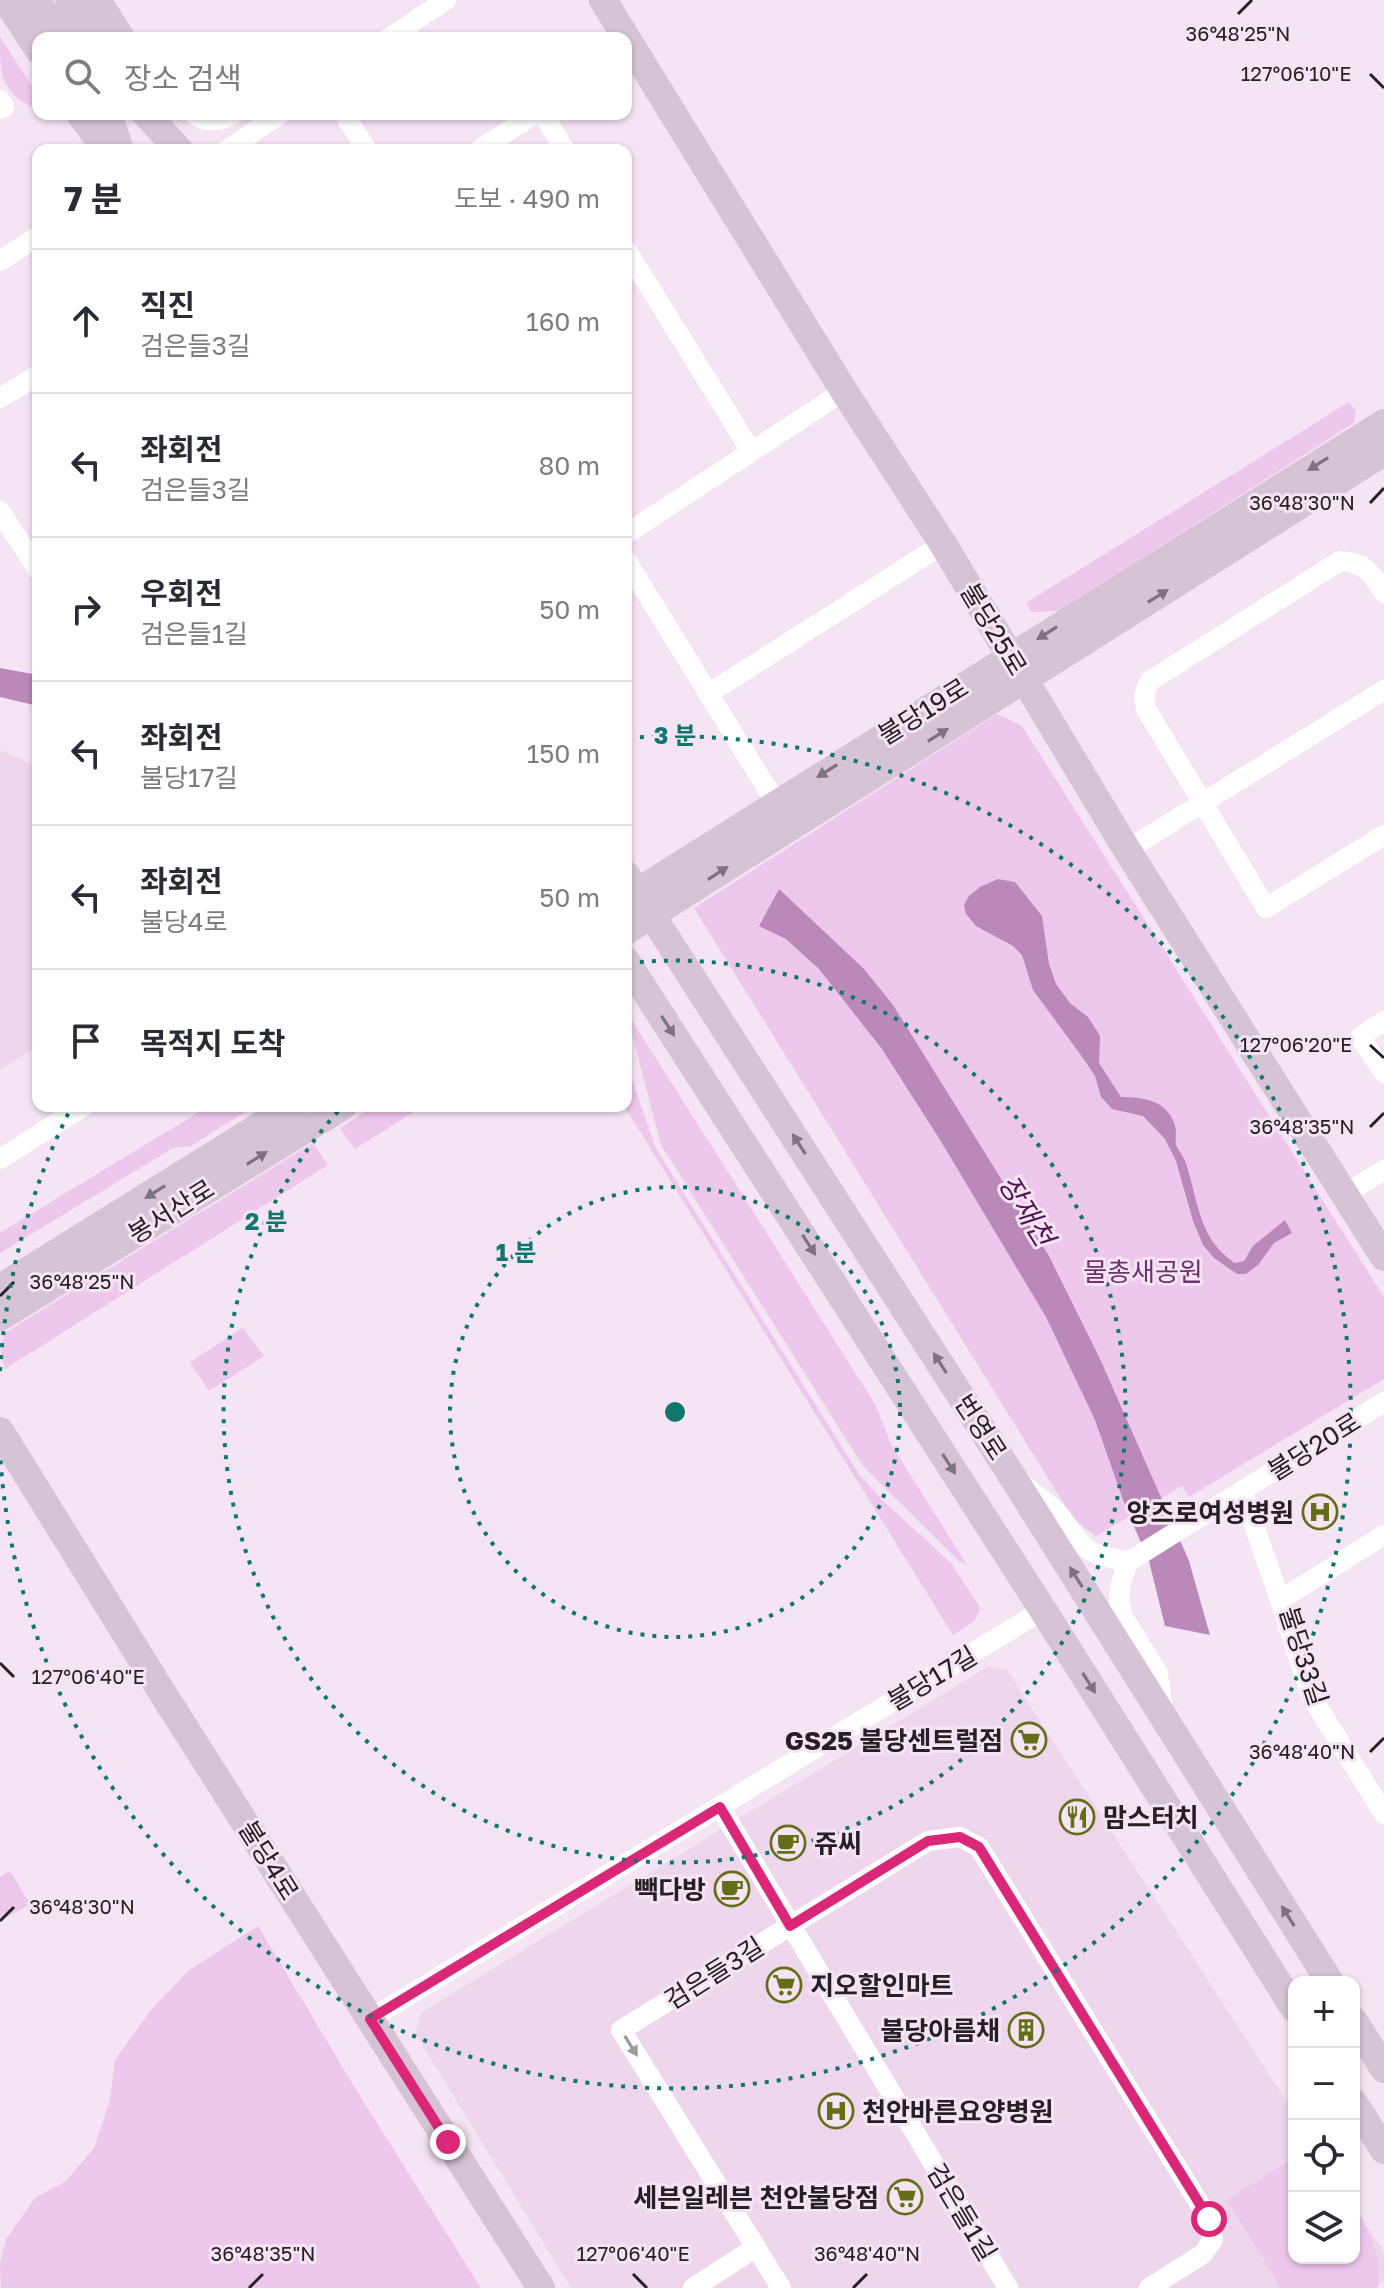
<!DOCTYPE html>
<html lang="ko">
<meta charset="utf-8">
<style>
body{margin:0;font-family:"Golos Text","Noto Sans KR",sans-serif;background:#f7f7f7;color:#2b2b33}
.controls{position:absolute;right:24px;bottom:24px;display:grid;overflow:hidden;border-radius:16px;box-shadow:0 2px 6px #0004}
.controls button{width:72px;height:72px;display:grid;place-items:center;padding:0;border:0;border-bottom:2px solid #e1e1e2;background:#fff;color:#2b2b33;font:40px sans-serif}
.stop{position:absolute;width:24px;height:24px;margin:-18px;border:6px solid #db2777;border-radius:50%;background:#fff}
.stop.end{background:#db2777;border-color:#fff;box-shadow:0 2px 8px #0008}
.list{margin:0;padding:0;list-style:none}
h2{display:flex;justify-content:space-between;align-items:center;height:104px;margin:0;padding:0 32px;font-size:34px}
h2 small{font-size:26px;font-weight:400;color:#7c7c81}
.list li{display:grid;grid-template-columns:52px 1fr auto;gap:24px;align-items:center;box-sizing:border-box;height:144px;padding:0 32px;border-top:2px solid #e1e1e2}
.list b{display:block;font-size:30px;white-space:nowrap}
.list p{margin:0;font-size:26px;white-space:nowrap;color:#7c7c81}
.list em{font-size:26px;font-style:normal;color:#7c7c81}
.icon{flex:none;width:44px;height:44px;fill:none;stroke:currentColor;stroke-width:2;stroke-linecap:round;stroke-linejoin:round}
.map{position:relative;flex:none;width:1384px;height:2288px;overflow:hidden}
.search{position:absolute;background:#fff;box-shadow:0 2px 6px #0004;left:32px;top:32px;width:600px;height:88px;display:flex;align-items:center;gap:20px;box-sizing:border-box;padding:0 28px;border-radius:16px;color:#7c7c81;font-size:30px}
.panel{position:absolute;background:#fff;box-shadow:0 2px 6px #0004;left:32px;top:144px;width:600px;height:968px;border-radius:16px}
.map>svg:first-child{display:block}
</style>
<div class="map">
<svg width="1384" height="2288" viewBox="0 0 1384 2288">
<rect width="100%" height="100%" fill="#f5e4f4"/>
<g fill="#eed7ed">
<path d="M0 750 38 767V1046L0 1070Z"/>
<path d="M989 1666 1007 1670 1294 2113V2258H1354V2206L1381 2247 1384 2255V2279L1377 2288H571L415 2033 422 2012Z"/>
</g>
<g fill="#edc7ec">
<path d="M0 37 38 95V109C0 94 0 74 0 37Z"/>
<path d="M1349 402 1356 411 1354 423 1059 611 1032 612 1026 603Z"/>
<path d="M997 714 1022 726 1384 1297V1379L1189 1497 1182 1486 1096 1536 1074 1520 694 908Z"/>
<path d="M626 1011 875 1404 891 1444 967 1565 958 1560 863 1466 661 1145Z"/>
<path d="M626 1061 655 1147 858 1473 882 1500 951 1563 978 1604 980 1611 974 1621 953 1635 624 1106Z"/>
<path d="M209 1106H254L191 1146 173 1148 0 1253V1233Z"/>
<path d="M373 1106H423L355 1149 340 1128Z"/>
<path d="M313 1143 328 1165 5 1369 0 1346 6 1332Z"/>
<path d="M243 1328 264 1356 209 1391 190 1362Z"/>
<path d="M10 1871 30 1904 0 1921V1877Z"/>
<path d="M258 1926 355 2088 481 2288H1L0 2264 6 2239 35 2198 66 2181 94 2148 110 2100 115 2060 151 2010 189 1970Z"/>
<path d="M1294 2158V2258H1354V2206C1369 2229 1384 2261 1377 2288H1281L1227 2200Z"/>
</g>
<g fill="#ba89b9">
<path d="M0 668 38 675V706L0 697Z"/>
<path d="M998 879 1015 882 1042 916 1049 964 1056 984 1070 1003 1088 1017 1100 1036 1099 1063 1121 1097C1145 1097 1168 1101 1175 1126 1177 1132 1175 1139 1176 1145 1178 1150 1183 1155 1185 1161 1199 1200 1197 1238 1235 1263L1244 1261 1253 1246 1285 1220 1292 1233 1274 1243 1258 1265 1246 1274H1237L1214 1258 1203 1245 1193 1221 1176 1161 1165 1139 1143 1116 1112 1109 1101 1097 1095 1076 1083 1058 1033 990 1022 955 1013 946 976 926 966 914 964 905 969 896 980 887Z"/>
<path d="M779 889 864 969 893 1005 1049 1256 1101 1361 1189 1561 1210 1635 1165 1626 1149 1561 1126 1508 1095 1420 1046 1317 942 1143 882 1049 819 969 786 939 759 926Z"/>
</g>
<g fill="none" stroke-linecap="round" stroke-linejoin="round">
<g stroke="#fff" stroke-width="20">
<path d="M389 38 446 0"/>
<path d="M0 100 4 107 0 109"/>
<path d="M194 114C204 123 223 121 233 114"/>
<path d="M344 114 367 150"/>
<path d="M543 114 565 150"/>
<path d="M227 150 280 114"/>
<path d="M479 150 535 114"/>
<path d="M626 249 751 451"/>
<path d="M0 261 38 236"/>
<path d="M0 398 38 375"/>
<path d="M0 511 38 570"/>
<path d="M626 534 844 391"/>
<path d="M626 560 776 803"/>
<path d="M1384 593C1370 572 1367 563 1340 561L1150 681 1144 695 1146 709 1266 908 1384 835"/>
<path d="M708 694 943 544"/>
<path d="M1127 850 1384 690"/>
<path d="M1384 1021 1360 1037 1384 1073"/>
<path d="M0 1159 84 1106"/>
<path d="M1343 1195 1384 1170"/>
<path d="M1026 1487C1037 1496 1052 1505 1061 1517 1087 1551 1083 1553 1128 1562"/>
<path d="M1242 1491 1280 1600"/>
<path d="M1384 1535 1280 1600 1311 1696 1384 1814"/>
<path d="M1163 1712 1158 1673 1123 1617 1119 1601 1120 1586 1128 1562 1384 1402"/>
<path d="M720 1807 1008 2288"/>
<path d="M370 2019 1043 1610"/>
<path d="M693 2288 755 2248"/>
<path d="M781 2288 621 2030 928 1841 960 1837 979 1847 1209 2219 1213 2239 1203 2254 1149 2288"/>
</g>
<g stroke="#d6c4d6" stroke-width="28">
<path d="M6 0 38 49"/>
<path d="M36 0 60 38"/>
<path d="M69 0 93 38"/>
<path d="M97 0 121 38"/>
<path d="M603 0 844 391 943 544 1127 850 1384 1257"/>
<path d="M80 114 107 150"/>
<path d="M108 114 120 150"/>
<path d="M146 114 179 150"/>
<path d="M626 875 1012 1476 1330 1982"/>
<path d="M626 899 1384 423"/>
<path d="M626 931 1384 452"/>
<path d="M626 961 1043 1610 1294 2008"/>
<path d="M0 1288 292 1106"/>
<path d="M0 1317 343 1106"/>
<path d="M0 1431 165 1697 541 2288"/>
<path d="M1354 2021 1384 2069"/>
<path d="M1354 2103 1384 2150"/>
</g>
</g>
<defs><path id="oneway-solid" d="M-6-.8H1V-3.2L6.5 0L1 3.2V.8H-6Z" transform="scale(2)"/></defs>
<g fill="#7e727e">
<use href="#oneway-solid" transform="translate(1318 464) rotate(148)"/>
<use href="#oneway-solid" transform="translate(1158 596) rotate(-32)"/>
<use href="#oneway-solid" transform="translate(1047 633) rotate(148)"/>
<use href="#oneway-solid" transform="translate(938 735) rotate(-32)"/>
<use href="#oneway-solid" transform="translate(827 771) rotate(148)"/>
<use href="#oneway-solid" transform="translate(718 873) rotate(-33)"/>
<use href="#oneway-solid" transform="translate(668 1026) rotate(57)"/>
<use href="#oneway-solid" transform="translate(799 1144) rotate(-123)"/>
<use href="#oneway-solid" transform="translate(257 1158) rotate(-32)"/>
<use href="#oneway-solid" transform="translate(155 1192) rotate(148)"/>
<use href="#oneway-solid" transform="translate(809 1245) rotate(57)"/>
<use href="#oneway-solid" transform="translate(940 1363) rotate(-123)"/>
<use href="#oneway-solid" transform="translate(949 1464) rotate(57)"/>
<use href="#oneway-solid" transform="translate(1076 1577) rotate(-122)"/>
<use href="#oneway-solid" transform="translate(1089 1683) rotate(58)"/>
<use href="#oneway-solid" transform="translate(1288 1916) rotate(-122)"/>
</g>
<use fill="#9d9b9d" href="#oneway-solid" transform="translate(631 2046) rotate(58)"/>
<g fill="none" stroke-linecap="round" stroke-linejoin="round">
<path stroke="#db2777" stroke-width="10" d="M448 2142 370 2019 720 1807 790 1926 928 1841 960 1837 979 1847 1209 2219"/>
</g>
<path fill="none" stroke="#262026" stroke-width="3" d="M1238 14 1252 0M1370 74 1384 88M1370 503 1384 488M1370 1045 1384 1058M1370 1127 1384 1113M0 1296 14 1282M0 1663 14 1677M1370 1752 1384 1738M0 1921 14 1907M633 2274 647 2288M249 2288 263 2274M853 2288 867 2274"/>
<g fill="none" stroke="#0f766e" stroke-width="4" stroke-dasharray="4 8">
<circle cx="675" cy="1412" r="225"/>
<path d="M628 963A451 451 0 1 1 342 1107"/>
<path d="M0 1371A676 676 0 0 1 70 1110M628 738A676 676 0 1 1 0 1453"/>
</g>
<defs>
<g id="hospital-ring" transform="scale(1.8)"><circle r="9.5" fill="#f5e4f4" stroke="#636e17" stroke-width="1.5"/><path d="M-5-5h3v3.5h4V-5h3V5h-3V1.5h-4V5h-3Z" fill="#636e17"/></g>
<g id="supermarket-ring" transform="scale(1.8)"><circle r="9.5" fill="#f5e4f4" stroke="#636e17" stroke-width="1.5"/><path d="M-6-5.5h2.5l.6 2H6L4.5 2H-2.5L-4.4-4H-6ZM-1.5 3.2a1.3 1.3 0 1 0 .1 0ZM3 3.2a1.3 1.3 0 1 0 .1 0Z" fill="#636e17"/></g>
<g id="restaurant-ring" transform="scale(1.8)"><circle r="9.5" fill="#f5e4f4" stroke="#636e17" stroke-width="1.5"/><path d="M-5-6h1v4h1v-4h1v4h1v-4h1v5L-1.5 .5V6h-2V.5L-5-1ZM5-6V6H3V1.5H1.5Q1.5-4 5-6Z" fill="#636e17"/></g>
<g id="cafe-ring" transform="scale(1.8)"><circle r="9.5" fill="#f5e4f4" stroke="#636e17" stroke-width="1.5"/><path d="M-5.5-4.5H6V0H3Q3 3.5 0 3.5H-2.5Q-5.5 3.5-5.5 0ZM3-3.2v2h1.7v-2ZM-6 4.5H4V6H-6Z" fill="#636e17"/></g>
<g id="building-ring" transform="scale(1.8)"><circle r="9.5" fill="#f5e4f4" stroke="#636e17" stroke-width="1.5"/><path d="M-4-6H4V6H1V3H-1V6H-4ZM-2.5-4.3h1.7v1.8h-1.7ZM.8-4.3h1.7v1.8H.8ZM-2.5-1h1.7V.8h-1.7ZM.8-1h1.7V.8H.8Z" fill="#636e17"/></g>
</defs>
<g fill-rule="evenodd">
<use href="#hospital-ring" x="1320" y="1512"/>
<use href="#supermarket-ring" x="1029" y="1740"/>
<use href="#restaurant-ring" x="1077" y="1817"/>
<use href="#cafe-ring" x="788" y="1843"/>
<use href="#cafe-ring" x="732" y="1889"/>
<use href="#supermarket-ring" x="784" y="1985"/>
<use href="#building-ring" x="1026" y="2030"/>
<use href="#hospital-ring" x="836" y="2111"/>
<use href="#supermarket-ring" x="905" y="2197"/>
</g>
<g text-anchor="middle" dominant-baseline="central" stroke-width="6" stroke-linejoin="round" paint-order="stroke">
<g font-size="26" fill="#262026" stroke="#f5e4f4">
<text transform="translate(994 629) rotate(59)">불당25로</text>
<text transform="translate(923 711) rotate(-32)">불당19로</text>
<text transform="translate(171 1211) rotate(-32)">봉서산로</text>
<text transform="translate(981 1427) rotate(57)">번영로</text>
<text transform="translate(1314 1446) rotate(-32)">불당20로</text>
<text transform="translate(1304 1656) rotate(72)">불당33길</text>
<text transform="translate(932 1678) rotate(-31)">불당17길</text>
<text transform="translate(269 1860) rotate(58)">불당4로</text>
<text transform="translate(714 1973) rotate(-32)">검은들3길</text>
<text transform="translate(962 2212) rotate(59)">검은들1길</text>
</g>
<g font-size="26" fill="#6d326e" stroke="#f5e4f4">
<text x="1143" y="1271">물총새공원</text>
</g>
<g font-size="26" font-weight="bold" fill="#262026" stroke="#f5e4f4" text-anchor="end">
<text x="1294" y="1512">앙즈로여성병원</text>
<text x="1003" y="1740">GS25 불당센트럴점</text>
<text x="1103" y="1817" text-anchor="start">맘스터치</text>
<text x="814" y="1843" text-anchor="start">쥬씨</text>
<text x="706" y="1889">빽다방</text>
<text x="810" y="1985" text-anchor="start">지오할인마트</text>
<text x="1000" y="2030">불당아름채</text>
<text x="862" y="2111" text-anchor="start">천안바른요양병원</text>
<text x="879" y="2197">세븐일레븐 천안불당점</text>
</g>
<g font-size="28" font-style="italic" fill="#501551" stroke="#f5e4f4">
<text transform="translate(1027 1210) rotate(58)">장재천</text>
</g>
</g>
<g font-size="20" text-anchor="middle" fill="#262026" stroke="#f5e4f4" stroke-width="6" stroke-linejoin="round" paint-order="stroke">
<text x="1238" y="41">36°48'25"N</text>
<text x="1296" y="81">127°06'10"E</text>
<text x="1302" y="510">36°48'30"N</text>
<text x="1296" y="1052">127°06'20"E</text>
<text x="1302" y="1134">36°48'35"N</text>
<text x="82" y="1289">36°48'25"N</text>
<text x="88" y="1684">127°06'40"E</text>
<text x="1302" y="1759">36°48'40"N</text>
<text x="82" y="1914">36°48'30"N</text>
<text x="263" y="2261">36°48'35"N</text>
<text x="867" y="2261">36°48'40"N</text>
<text x="633" y="2261">127°06'40"E</text>
</g>
<circle cx="675" cy="1412" r="12" fill="#0f766e" stroke="#f5e4f4" stroke-width="4"/>
<g font-size="24" text-anchor="middle" font-weight="bold" fill="#0f766e" stroke="#f5e4f4" stroke-width="6" stroke-linejoin="round" paint-order="stroke">
<text x="675" y="744">3 분</text>
<text x="266" y="1230">2 분</text>
<text x="516" y="1261">1 분</text>
</g>
</svg>
<div class="controls">
<button>+</button>
<button>−</button>
<button><svg class="icon" aria-label="locate" viewBox="0 0 24 24"><circle cx="12" cy="12" r="6"/><path d="M12 2v4M12 18v4M2 12h4M18 12h4"/></svg></button>
<button><svg class="icon" aria-label="layers" viewBox="0 0 24 24"><path d="M12 4l9 5-9 5-9-5zM3 14l9 5 9-5"/></svg></button>
</div>
<div class="stop" style="left:1209px;top:2219px"></div>
<div class="stop end" style="left:448px;top:2142px"></div>
<div class="search"><svg class="icon" aria-label="search" viewBox="0 0 24 24"><circle cx="10" cy="10" r="6"/><path d="M15 15l6 6"/></svg>장소 검색</div>
<section class="panel">
<h2>7 분<small>도보 · 490 m</small></h2>
<ul class="list">
<li><svg class="icon" aria-label="ahead" viewBox="0 0 24 24"><path d="M12 20V5M6 11l6-6 6 6"/></svg><div><b>직진</b><p>검은들3길</p></div><em>160 m</em></li>
<li><svg class="icon" aria-label="left" viewBox="0 0 24 24"><path d="M17 20v-9H6M10 6l-5 5 5 5"/></svg><div><b>좌회전</b><p>검은들3길</p></div><em>80 m</em></li>
<li><svg class="icon" aria-label="right" viewBox="0 0 24 24"><path d="M7 20v-9h11M14 6l5 5-5 5"/></svg><div><b>우회전</b><p>검은들1길</p></div><em>50 m</em></li>
<li><svg class="icon" aria-label="left" viewBox="0 0 24 24"><path d="M17 20v-9H6M10 6l-5 5 5 5"/></svg><div><b>좌회전</b><p>불당17길</p></div><em>150 m</em></li>
<li><svg class="icon" aria-label="left" viewBox="0 0 24 24"><path d="M17 20v-9H6M10 6l-5 5 5 5"/></svg><div><b>좌회전</b><p>불당4로</p></div><em>50 m</em></li>
<li><svg class="icon" aria-label="arrive" viewBox="0 0 24 24"><path d="M6 21V4h12l-3 4 3 4H6"/></svg><div><b>목적지 도착</b></div></li>
</ul>
</section>
</div>
